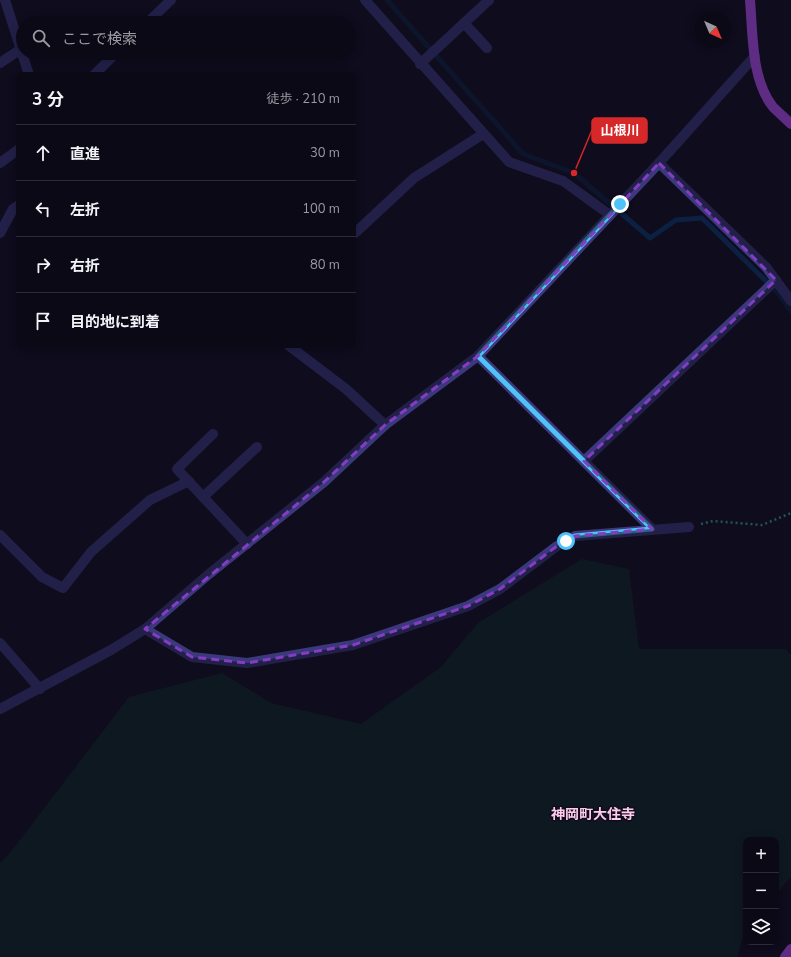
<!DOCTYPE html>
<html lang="ja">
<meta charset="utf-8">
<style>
body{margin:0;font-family:"Nunito Sans","Noto Sans JP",sans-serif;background:#191723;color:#f1f3f6}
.controls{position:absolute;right:12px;bottom:12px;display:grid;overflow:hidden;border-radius:8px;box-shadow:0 2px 10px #0003}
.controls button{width:36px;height:36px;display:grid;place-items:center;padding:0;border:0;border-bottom:1px solid #2b2a35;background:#0b0916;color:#f1f3f6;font:20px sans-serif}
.compass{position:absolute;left:695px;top:12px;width:36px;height:36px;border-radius:50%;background:#0b0916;box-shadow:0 2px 10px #0003;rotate:136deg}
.stop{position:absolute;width:12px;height:12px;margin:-9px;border:3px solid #4fc3f7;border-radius:50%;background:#fff}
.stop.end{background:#4fc3f7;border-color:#fff;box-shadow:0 1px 4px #0008}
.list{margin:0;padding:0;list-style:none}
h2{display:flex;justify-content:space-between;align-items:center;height:52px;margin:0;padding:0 16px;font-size:17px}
h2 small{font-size:13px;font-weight:400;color:#9a9aa1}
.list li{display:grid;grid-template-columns:26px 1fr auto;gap:12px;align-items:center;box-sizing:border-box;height:56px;padding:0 16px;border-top:1px solid #2b2a35}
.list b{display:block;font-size:15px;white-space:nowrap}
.list em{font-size:13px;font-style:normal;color:#9a9aa1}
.icon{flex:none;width:22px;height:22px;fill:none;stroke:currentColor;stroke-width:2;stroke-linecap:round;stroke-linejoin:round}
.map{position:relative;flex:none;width:791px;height:957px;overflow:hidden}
.search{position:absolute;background:#0b0916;box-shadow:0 2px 10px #0003;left:16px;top:16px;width:340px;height:44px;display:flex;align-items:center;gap:10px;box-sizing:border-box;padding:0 14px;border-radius:22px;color:#9a9aa1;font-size:15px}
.panel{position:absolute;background:#0b0916;box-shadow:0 2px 10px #0003;left:16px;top:72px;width:340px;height:276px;border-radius:8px}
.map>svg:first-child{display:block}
</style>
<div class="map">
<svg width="791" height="957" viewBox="0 0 791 957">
<rect width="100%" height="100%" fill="#0f0c1e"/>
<path fill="#0f2727" d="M582 559 629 569 639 649H786L791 655V877L776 894V840H746V927L737 957H0V863L10 853 129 697 222 673 271 703 361 724 441 667 478 623Z"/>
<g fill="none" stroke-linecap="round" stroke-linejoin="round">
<path stroke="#0c2041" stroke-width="5" d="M387 0 523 154 574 173 650 238 676 220 702 218 777 292 791 311"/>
<path stroke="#2eada7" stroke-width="2.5" stroke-dasharray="2 3" stroke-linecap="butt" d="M701 524 713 521 762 525 791 513"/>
<g stroke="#3b387c" stroke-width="10">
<path d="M5 0 29 75"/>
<path d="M365 0 509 162 563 181 610 215"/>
<path d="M147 23 171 0"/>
<path d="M464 23 487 48"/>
<path d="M0 63 21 49"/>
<path d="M420 64 489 0"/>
<path d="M94 75 116 53"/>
<path d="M0 163 19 149"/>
<path d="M659 163 766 267 791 301"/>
<path d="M0 233 13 209 19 205"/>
<path d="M355 233 414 178 483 134"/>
<path d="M288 345 346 389 385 425"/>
<path d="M478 356 652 529"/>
<path d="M213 434 177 469 247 544"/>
<path d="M584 461 776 280"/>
<path d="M203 497 257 447"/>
<path d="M0 535 42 577 63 588 91 552 150 500 189 481"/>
<path d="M145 629 192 657 247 663 353 645 468 606 500 589 557 546 575 536 689 527"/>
<path d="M0 643 40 689"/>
<path d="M0 709 111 650 145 629 209 574 324 482 385 425 478 356 659 163 755 56"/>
</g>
<g stroke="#bf52fd" stroke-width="10">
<path d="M750 0C753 34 751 79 773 107 779 113 785 118 791 124"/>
<path d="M785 957 791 949"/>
</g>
</g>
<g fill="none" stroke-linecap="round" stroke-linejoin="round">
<path stroke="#4fc3f7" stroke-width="5" d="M566 541 575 536 652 529 478 356 620 204"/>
</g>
<path d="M0 0H791V957H0ZM659 163 776 280 584 461 652 529 575 536 557 546 500 589 468 606 353 645 247 663 192 657 145 629 324 482 385 425 478 356Z" fill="#0f0c1e" fill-opacity=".55" fill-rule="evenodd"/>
<path fill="none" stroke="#843cc5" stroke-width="3" stroke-dasharray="8 5" stroke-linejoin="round" d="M659 163 776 280 584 461 652 529 575 536 557 546 500 589 468 606 353 645 247 663 192 657 145 629 324 482 385 425 478 356Z"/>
<g text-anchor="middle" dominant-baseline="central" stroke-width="3" stroke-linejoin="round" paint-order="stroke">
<g font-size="14" font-weight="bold" fill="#fecbeb" stroke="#0f0c1e">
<text x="593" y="814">神岡町大住寺</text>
</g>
</g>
<path fill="none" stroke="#d62828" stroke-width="1.5" d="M574 173L592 130"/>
<circle fill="#d62828" stroke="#0f0c1e" stroke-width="1.5" cx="574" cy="173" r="4"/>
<rect fill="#d62828" stroke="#d62828" stroke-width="1.5" x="592" y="118" width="55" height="25" rx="4"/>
<g font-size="13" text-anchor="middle" font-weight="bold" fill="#fff">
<text x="620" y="135">山根川</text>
</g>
</svg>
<div class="controls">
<button>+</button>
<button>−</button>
<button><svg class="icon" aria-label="layers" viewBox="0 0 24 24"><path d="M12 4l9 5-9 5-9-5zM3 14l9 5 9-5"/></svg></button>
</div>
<svg class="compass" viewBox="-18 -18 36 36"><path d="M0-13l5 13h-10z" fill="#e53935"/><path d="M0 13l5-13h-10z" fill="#9a9aa1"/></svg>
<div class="stop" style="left:566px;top:541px"></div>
<div class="stop end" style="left:620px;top:204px"></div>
<div class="search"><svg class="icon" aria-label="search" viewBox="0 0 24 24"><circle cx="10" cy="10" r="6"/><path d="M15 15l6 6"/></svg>ここで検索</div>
<section class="panel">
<h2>3 分<small>徒歩 · 210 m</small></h2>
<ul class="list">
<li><svg class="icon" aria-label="ahead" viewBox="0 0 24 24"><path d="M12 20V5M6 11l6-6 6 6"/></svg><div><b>直進</b></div><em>30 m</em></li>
<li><svg class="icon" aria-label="left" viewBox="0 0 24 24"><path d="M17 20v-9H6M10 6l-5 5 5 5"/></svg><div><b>左折</b></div><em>100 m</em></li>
<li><svg class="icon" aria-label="right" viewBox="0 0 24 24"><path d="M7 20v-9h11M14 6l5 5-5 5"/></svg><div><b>右折</b></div><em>80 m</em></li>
<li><svg class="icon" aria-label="arrive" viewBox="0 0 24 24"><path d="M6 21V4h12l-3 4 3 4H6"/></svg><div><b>目的地に到着</b></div></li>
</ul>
</section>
</div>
